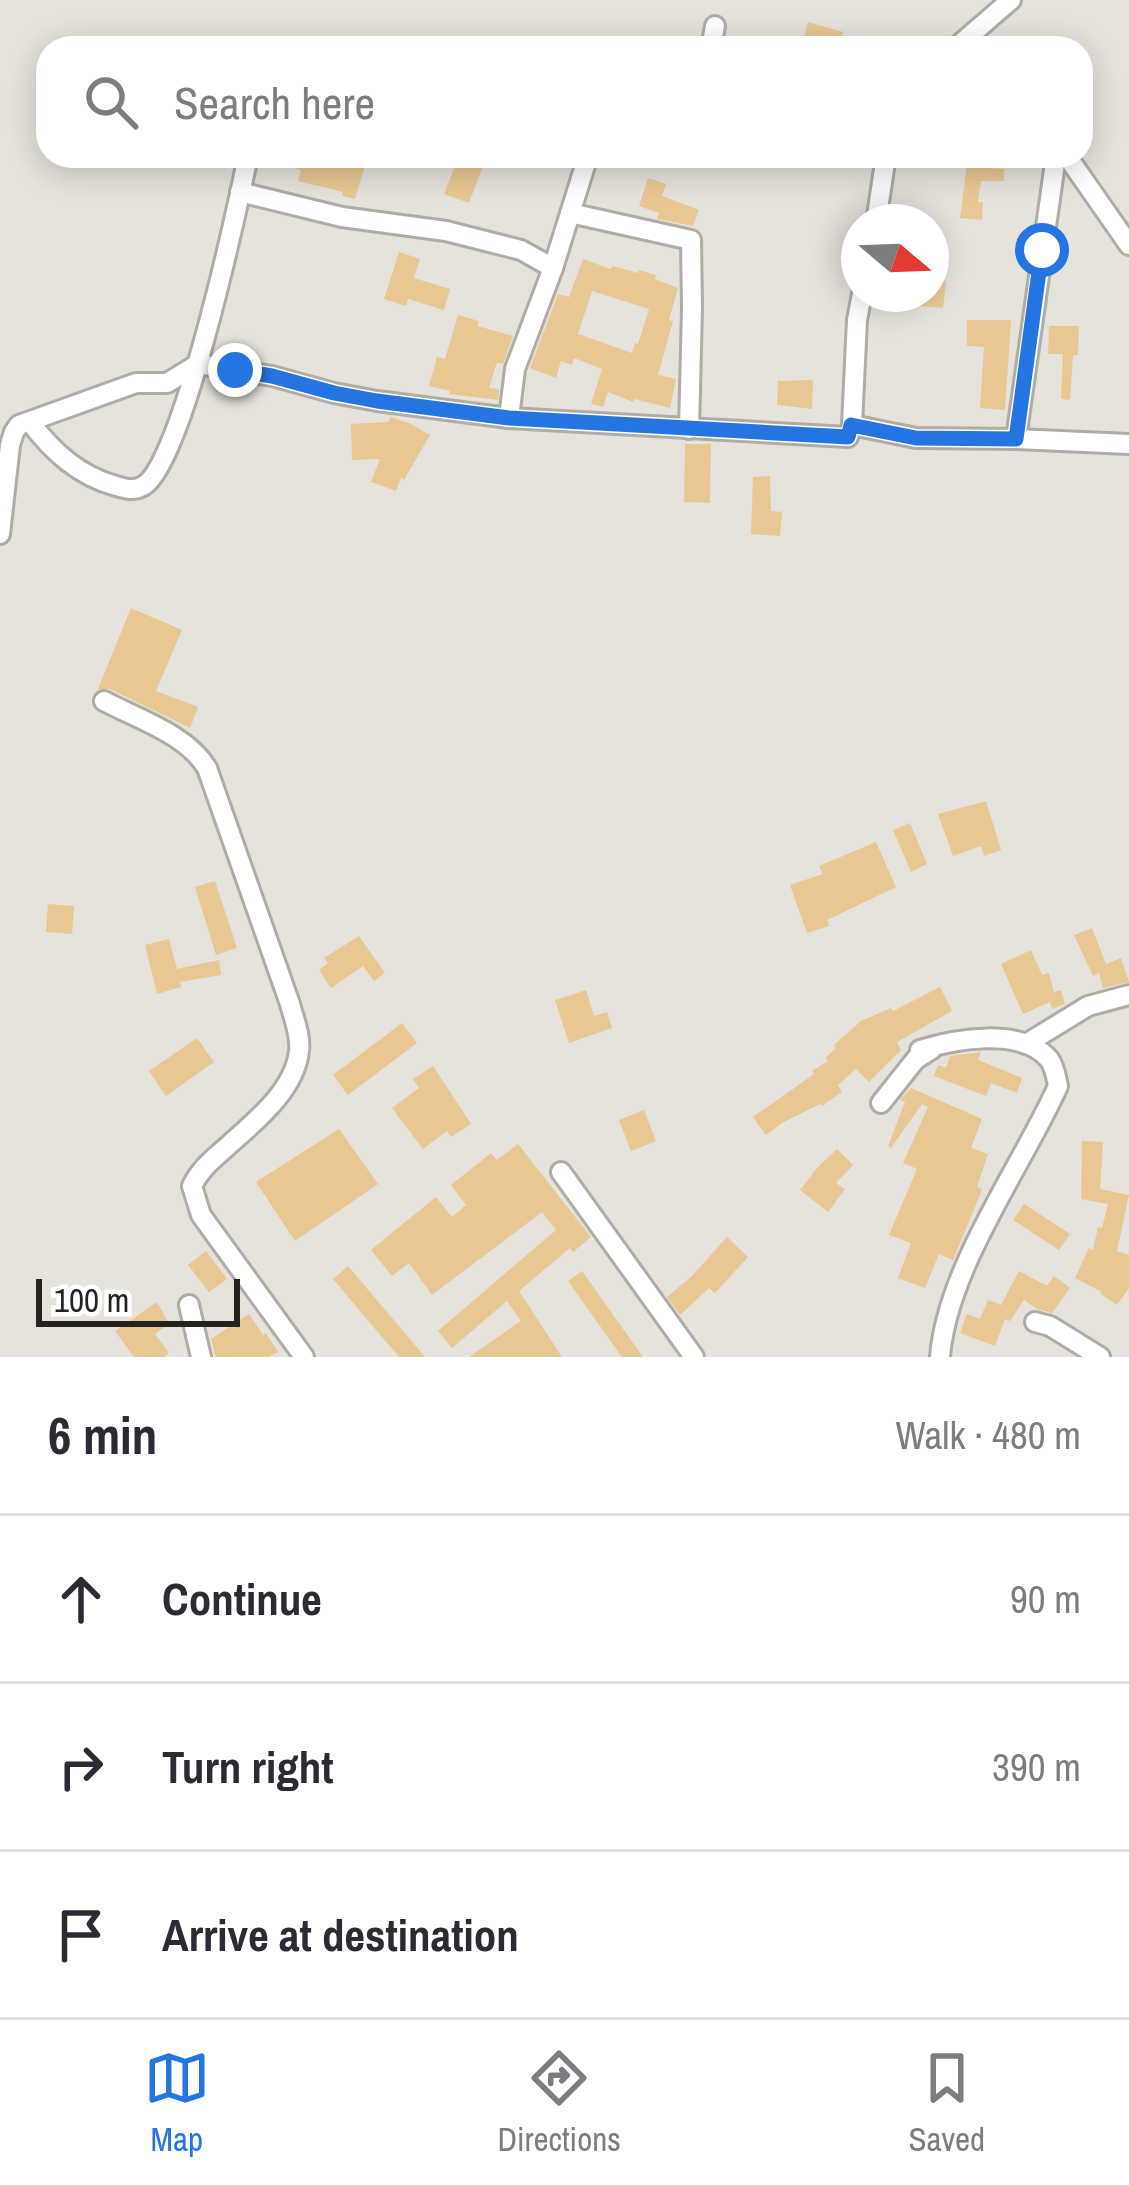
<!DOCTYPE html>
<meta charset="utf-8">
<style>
body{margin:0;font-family:"Archivo Narrow",sans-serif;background:#f7f7f7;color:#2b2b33}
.compass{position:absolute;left:841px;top:204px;width:108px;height:108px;border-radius:50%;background:#fff;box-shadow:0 6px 30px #0003;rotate:109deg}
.scale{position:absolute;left:36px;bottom:30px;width:204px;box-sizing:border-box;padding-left:12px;border:6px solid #242320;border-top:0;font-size:33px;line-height:42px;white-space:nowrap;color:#242320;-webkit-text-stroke:9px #fff;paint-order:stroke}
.stop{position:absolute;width:36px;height:36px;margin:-27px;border:9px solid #2575e0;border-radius:50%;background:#fff}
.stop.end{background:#2575e0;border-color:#fff;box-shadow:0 3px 12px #0008}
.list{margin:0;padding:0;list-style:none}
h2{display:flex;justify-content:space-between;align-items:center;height:156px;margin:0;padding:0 48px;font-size:51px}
h2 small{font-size:39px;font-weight:400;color:#7c7c81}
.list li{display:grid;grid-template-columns:78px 1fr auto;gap:36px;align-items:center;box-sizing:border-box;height:168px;padding:0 48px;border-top:3px solid #e1e1e2}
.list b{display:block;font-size:45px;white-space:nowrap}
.list em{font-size:39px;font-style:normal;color:#7c7c81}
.icon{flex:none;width:66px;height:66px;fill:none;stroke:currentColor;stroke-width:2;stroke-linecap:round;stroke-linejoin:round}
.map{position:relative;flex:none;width:1129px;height:1357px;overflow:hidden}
.search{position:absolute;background:#fff;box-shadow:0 6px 30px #0003;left:36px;right:36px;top:36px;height:132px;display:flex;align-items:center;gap:30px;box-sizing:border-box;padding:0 42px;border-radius:36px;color:#7c7c81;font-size:45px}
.sheet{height:660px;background:#fff}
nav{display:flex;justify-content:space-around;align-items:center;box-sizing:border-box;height:168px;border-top:3px solid #e1e1e2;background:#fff;font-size:33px;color:#7c7c81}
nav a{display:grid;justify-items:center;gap:6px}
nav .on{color:#2575e0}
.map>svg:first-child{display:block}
</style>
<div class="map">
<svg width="1129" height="1357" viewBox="0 0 1129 1357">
<rect width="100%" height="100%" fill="#e6e2dc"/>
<g fill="#e9c793" fill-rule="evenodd">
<path d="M808 22 843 32 841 39 862 48H801Z"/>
<path d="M261 156H307L332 163 334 156H368L355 199 342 196 343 192 298 181 301 170 261 160Z"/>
<path d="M459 156H487L469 203 444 194Z"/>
<path d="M968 156H989L987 168 1004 169V181H981L978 202H983L982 220 960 218Z"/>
<path d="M648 178 666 184 662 196 699 210 693 226 657 219 659 213 639 206Z"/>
<path d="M399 252 420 259 414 278 450 289 444 310 408 299 406 306 384 299Z"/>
<path d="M583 259 611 269 612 266 638 273 639 270 656 275 655 279 678 288 669 320 673 321 658 375 676 379 670 408 634 399 633 402 608 392 603 407 591 404 602 369 574 358 572 365 561 361 556 378 530 368 558 294 569 297ZM592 291 649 309 638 344 635 343 632 353 578 334Z"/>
<path d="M931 279 946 281 943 308 878 302V294H931Z"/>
<path d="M458 315 479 321 478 326 513 336 503 364 497 362 489 388 499 389 498 400 449 394 450 391 429 386 437 357 445 359Z"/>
<path d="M967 320H1011L1005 410 980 408 984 347 967 346Z"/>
<path d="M1049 326H1079L1078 355H1073L1070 400 1061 399 1063 354H1048Z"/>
<path d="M813 380 812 409 777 405 778 381Z"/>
<path d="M391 417 409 423 430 435 404 480 401 478 396 491 371 482 380 459 352 460 351 424 388 422Z"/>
<path d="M685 444H711L710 503 684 502Z"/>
<path d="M770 476 771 511 782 512 780 536 751 534 753 477Z"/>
<path d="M131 608 182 630 156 691 198 707 190 728 110 689H98Z"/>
<path d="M986 801 1001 850 984 856 981 846 953 856 938 814Z"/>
<path d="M910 823 927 864 911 872 893 830Z"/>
<path d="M876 842 896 887 827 920 829 926 807 933 790 885 823 874 819 866Z"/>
<path d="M215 881 237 948 216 955 195 887Z"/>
<path d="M48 904 74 906 72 934 46 932Z"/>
<path d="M1092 928 1106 964 1121 958 1129 982 1103 988 1099 973 1093 976 1074 935Z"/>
<path d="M359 936 385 973 374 981 363 966 331 988 319 970 328 963 324 958Z"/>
<path d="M169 939 177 969 219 960 221 975 180 982 181 987 157 994 145 945Z"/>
<path d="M1031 950 1042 975 1049 973 1054 992 1061 990 1065 1004 1052 1009 1050 1002 1023 1014 1001 964Z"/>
<path d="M940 987 952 1011 897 1042 901 1050 869 1082 856 1069 838 1085 842 1092 822 1106 820 1104 782 1123 766 1135 753 1117 814 1074 812 1071 828 1061 825 1058 836 1048 834 1045 861 1021 891 1008 893 1011Z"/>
<path d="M586 990 594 1016 607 1012 612 1028 569 1043 555 1000Z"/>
<path d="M402 1023 417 1043 348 1095 333 1075Z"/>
<path d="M197 1038 214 1062 166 1096 149 1071Z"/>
<path d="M981 1052 978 1060 1022 1078 1017 1093 991 1083 986 1096 934 1076 938 1065 946 1068 950 1056Z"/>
<path d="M433 1066 471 1124 451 1137 447 1131 423 1149 392 1108 419 1088 413 1079Z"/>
<path d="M911 1088 982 1119 971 1148 988 1154 977 1187 982 1189 978 1200 953 1260 939 1254 925 1288 898 1278 911 1243 889 1235 917 1169 903 1163 928 1107 922 1104 891 1148 888 1146 905 1102 900 1100Z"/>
<path d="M644 1110 656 1141 631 1151 619 1120Z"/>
<path d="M339 1129 378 1184 295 1241 256 1182Z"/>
<path d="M1082 1141 1103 1142 1100 1189 1129 1195 1117 1251 1129 1255V1288L1117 1305 1101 1294 1102 1292 1075 1278 1089 1248 1093 1250 1098 1227 1102 1228 1108 1204 1081 1199Z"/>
<path d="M518 1144 591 1237 573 1252 570 1248 519 1291 562 1357H469L521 1321 507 1301 452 1348 438 1331 556 1230 542 1212 432 1295 409 1263 392 1276 371 1250 436 1197 452 1217 466 1205 451 1185 491 1153 497 1160Z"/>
<path d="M837 1149 853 1165 836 1183 845 1189 828 1212 800 1190 817 1168Z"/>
<path d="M1024 1204 1070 1234 1059 1250 1013 1220Z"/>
<path d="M727 1237 748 1257 715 1293 709 1288 680 1315 667 1297 692 1276Z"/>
<path d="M206 1251 227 1279 209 1292 188 1265Z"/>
<path d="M348 1266 425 1357H399L333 1279Z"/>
<path d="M582 1271 643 1357H622L568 1281Z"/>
<path d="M1019 1271 1047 1286 1054 1276 1070 1288 1052 1313 1037 1309 1024 1300 1010 1321 1005 1319 995 1346 960 1333 967 1314 980 1319 988 1300 1001 1305Z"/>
<path d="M157 1302 169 1324 155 1334 169 1353 164 1357H134L115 1331Z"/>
<path d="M249 1314 263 1335 266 1333 278 1352 269 1357H216L211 1339Z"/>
</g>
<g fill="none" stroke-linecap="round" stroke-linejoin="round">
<g stroke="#afaba5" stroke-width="24">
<g id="minor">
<path d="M960 44 1011 0"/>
<path d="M711 48 715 26"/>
<path d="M1067 156 1129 245"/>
<path d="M240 192 342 217 446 231 521 250 553 268"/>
<path d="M570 213 691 240 692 308 689 429"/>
<path d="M876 222 886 156"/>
<path d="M509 418 515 369 553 268 588 156"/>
<path d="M30 422C53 452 79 476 116 486 126 489 134 491 143 486 182 466 237 209 248 156"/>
<path d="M852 425 916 438 1016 439 1129 444"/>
<path d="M1016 439 1056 156"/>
<path d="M0 534 10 445 14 432 19 425 136 383H167L198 364 272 376 334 393 377 401 509 418 848 437 852 425 857 320 862 294"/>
<path d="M104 701C138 719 186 734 207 768L290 1004C294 1019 301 1036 299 1051 295 1089 257 1120 231 1143 216 1157 201 1167 192 1186L201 1215 304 1357"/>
<path d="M1026 1044 1088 1006 1129 995"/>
<path d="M920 1050C955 1039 1021 1027 1049 1059 1055 1067 1056 1077 1058 1086 1021 1168 947 1268 940 1357"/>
<path d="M881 1103 916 1059 932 1049"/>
<path d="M561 1172 694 1357"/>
<path d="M189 1305 201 1357"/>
<path d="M1035 1322 1050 1326 1100 1357"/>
</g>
</g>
<use href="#minor" stroke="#fff" stroke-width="18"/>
</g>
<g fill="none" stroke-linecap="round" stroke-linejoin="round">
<path stroke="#2575e0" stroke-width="15" d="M235 370 272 376 334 393 377 401 509 418 848 437 851 425 916 438 1016 439 1042 250"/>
</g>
</svg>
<svg class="compass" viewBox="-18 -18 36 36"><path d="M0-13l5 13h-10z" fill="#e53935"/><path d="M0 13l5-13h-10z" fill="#7c7c81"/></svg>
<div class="scale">100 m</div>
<div class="stop" style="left:1042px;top:250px"></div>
<div class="stop end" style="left:235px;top:370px"></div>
<div class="search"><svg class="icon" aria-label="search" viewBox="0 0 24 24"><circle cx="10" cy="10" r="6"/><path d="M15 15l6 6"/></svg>Search here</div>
</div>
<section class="sheet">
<h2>6 min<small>Walk · 480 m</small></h2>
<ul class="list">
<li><svg class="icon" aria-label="ahead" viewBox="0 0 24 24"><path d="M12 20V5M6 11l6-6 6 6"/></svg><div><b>Continue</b></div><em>90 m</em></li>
<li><svg class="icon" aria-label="right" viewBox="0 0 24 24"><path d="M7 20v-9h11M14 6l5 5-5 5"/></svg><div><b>Turn right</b></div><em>390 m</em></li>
<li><svg class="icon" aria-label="arrive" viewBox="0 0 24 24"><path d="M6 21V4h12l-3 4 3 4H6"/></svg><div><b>Arrive at destination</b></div></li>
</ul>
</section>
<nav>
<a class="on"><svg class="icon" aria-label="map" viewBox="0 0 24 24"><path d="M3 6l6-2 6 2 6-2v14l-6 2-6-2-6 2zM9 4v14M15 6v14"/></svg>Map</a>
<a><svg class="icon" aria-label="directions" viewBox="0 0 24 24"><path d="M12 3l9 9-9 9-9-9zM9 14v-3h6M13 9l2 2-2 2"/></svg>Directions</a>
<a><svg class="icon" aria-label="saved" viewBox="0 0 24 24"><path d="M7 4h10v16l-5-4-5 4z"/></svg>Saved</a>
</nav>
